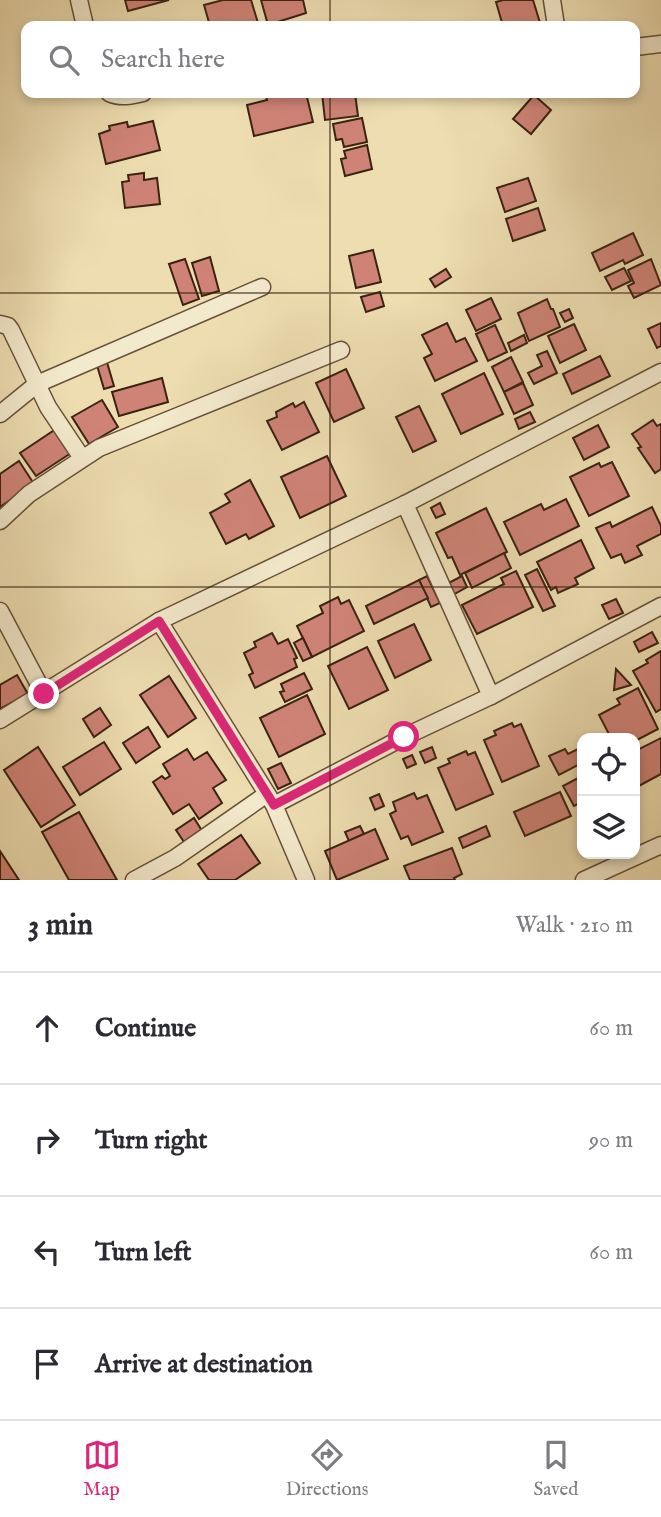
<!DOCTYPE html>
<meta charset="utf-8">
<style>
body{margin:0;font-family:"IM FELL English",serif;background:#f2f2f3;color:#2b2b33}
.controls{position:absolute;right:21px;bottom:21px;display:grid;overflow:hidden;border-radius:14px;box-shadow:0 4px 10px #0003}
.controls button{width:63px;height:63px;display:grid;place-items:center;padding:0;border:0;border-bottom:2px solid #e1e1e2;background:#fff;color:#2b2b33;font:35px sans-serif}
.stop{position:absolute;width:21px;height:21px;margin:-16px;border:5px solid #db2777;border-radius:50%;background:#fff}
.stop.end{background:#db2777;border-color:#fff;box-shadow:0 2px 7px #0008}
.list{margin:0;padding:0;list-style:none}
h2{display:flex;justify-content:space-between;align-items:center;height:91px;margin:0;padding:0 28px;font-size:30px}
h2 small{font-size:23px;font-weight:400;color:#7c7c81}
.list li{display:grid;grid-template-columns:46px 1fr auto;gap:21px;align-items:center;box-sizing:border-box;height:112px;padding:0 28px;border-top:2px solid #e1e1e2}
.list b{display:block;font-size:26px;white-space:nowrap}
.list em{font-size:23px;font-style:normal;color:#7c7c81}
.icon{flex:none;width:38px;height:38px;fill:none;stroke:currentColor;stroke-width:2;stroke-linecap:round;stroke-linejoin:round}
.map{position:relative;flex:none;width:661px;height:880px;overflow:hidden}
.search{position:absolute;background:#fff;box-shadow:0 4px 10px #0003;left:21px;right:21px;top:21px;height:77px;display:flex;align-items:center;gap:18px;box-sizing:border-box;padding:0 24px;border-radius:14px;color:#7c7c81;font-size:26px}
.sheet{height:539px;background:#fff}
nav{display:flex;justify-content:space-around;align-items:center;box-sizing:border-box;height:98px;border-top:2px solid #e1e1e2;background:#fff;font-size:19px;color:#7c7c81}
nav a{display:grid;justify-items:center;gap:4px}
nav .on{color:#db2777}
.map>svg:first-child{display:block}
</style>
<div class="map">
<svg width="661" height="880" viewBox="0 0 661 880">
<rect width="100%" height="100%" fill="#edddb1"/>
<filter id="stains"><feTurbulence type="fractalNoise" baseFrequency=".00286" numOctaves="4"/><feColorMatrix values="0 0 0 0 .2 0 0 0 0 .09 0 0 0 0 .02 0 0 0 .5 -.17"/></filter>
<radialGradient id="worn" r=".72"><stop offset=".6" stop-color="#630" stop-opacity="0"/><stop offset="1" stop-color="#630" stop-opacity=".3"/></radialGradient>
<g fill="#cf8377" stroke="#3b2211" stroke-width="2">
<path d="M125 0H169L128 11Z"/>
<path d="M223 0H251L258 23 247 26H210L204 5Z"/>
<path d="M261 0H303L306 13 268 25Z"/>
<path d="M503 0H533L541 26H503L496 2Z"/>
<path d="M265 93H306L313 122 254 136 247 105 267 100Z"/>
<path d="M322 93H355L358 116 325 120Z"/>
<path d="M534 95 551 110 531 134 513 119Z"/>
<path d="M362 118 367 142 344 147 342 139 336 140 333 124Z"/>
<path d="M153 121 160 150 106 164 99 134 110 130 109 126 127 122 128 127Z"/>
<path d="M367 145 372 169 345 176 341 159 346 158 344 151Z"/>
<path d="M144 173V180L157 178 160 204 125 208 122 182 129 181 128 175Z"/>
<path d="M528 178 536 201 505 212 497 188Z"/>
<path d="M538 208 545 230 513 241 506 219Z"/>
<path d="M633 233 643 255 625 264 623 260 600 271 592 253Z"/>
<path d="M373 250 381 282 356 288 349 256Z"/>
<path d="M210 257 219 291 202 296 192 263Z"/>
<path d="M185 259 199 299 183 305 169 264Z"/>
<path d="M651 259 661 285 634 298 628 286 634 283 628 270Z"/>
<path d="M624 268 631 281 612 290 605 277Z"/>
<path d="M446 269 451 277 435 287 430 279Z"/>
<path d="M380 292 384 306 366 312 361 297Z"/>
<path d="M491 298 501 319 476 331 466 310Z"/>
<path d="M547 299 551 309H553L560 327 529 341 518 313Z"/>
<path d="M569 309 573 318 565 322 560 313Z"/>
<path d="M447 323 456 342 465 338 477 361 435 381 424 358 432 354 422 335Z"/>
<path d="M661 323V346L657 348 648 329Z"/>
<path d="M574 324 586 350 560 363 548 336Z"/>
<path d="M495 325 507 352 488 361 476 334Z"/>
<path d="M524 335 527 343 511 351 508 343Z"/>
<path d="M547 351 557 373 534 384 528 373 542 366 537 355Z"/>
<path d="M600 356 610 376 572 394 563 374Z"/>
<path d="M511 357 523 382 504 392 492 367Z"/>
<path d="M106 359 114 386 104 389 96 362Z"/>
<path d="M346 369 364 408 334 422 316 383Z"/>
<path d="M484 373 503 414 461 434 442 394Z"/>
<path d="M162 378 168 402 119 416 112 392Z"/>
<path d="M523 383 533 405 514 414 504 392Z"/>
<path d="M102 400 118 427 89 444 72 417Z"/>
<path d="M304 402 319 432 282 450 267 421 277 417 276 412 293 403 295 407Z"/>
<path d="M419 406 436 441 413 452 396 417Z"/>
<path d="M530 412 535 422 519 429 515 419Z"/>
<path d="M653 420 657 426 661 424V469L655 473 638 448 641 447 632 434Z"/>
<path d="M598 425 609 447 584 460 573 438Z"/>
<path d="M56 429 71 453 36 476 20 453Z"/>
<path d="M327 456 346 496 300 518 281 477Z"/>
<path d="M19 461 34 484 0 507V474Z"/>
<path d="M612 462 629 496 589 516 570 477 599 463 601 467Z"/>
<path d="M250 480 274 526 249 539 246 534 226 544 210 513 230 502 225 494Z"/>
<path d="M566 499 579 526 520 555 504 522 541 504 544 510Z"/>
<path d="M440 503 445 514 436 518 431 508Z"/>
<path d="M652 507 661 526V534L637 546 642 555 625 563 621 554 611 558 596 528 610 522 612 527Z"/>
<path d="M486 508 507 552 460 575 452 557 448 558 436 533Z"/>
<path d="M581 540 594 568 575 578 578 584 558 593 556 587 551 590 537 562Z"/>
<path d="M504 553 511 568 472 588 465 573Z"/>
<path d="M537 569 555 606 543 611 525 575Z"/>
<path d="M516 571 533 607 477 634 462 605 504 584 501 578Z"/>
<path d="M427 576 440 603 431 607 419 580Z"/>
<path d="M462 576 467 587 451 596 445 585Z"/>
<path d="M419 580 428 598 374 624 366 606Z"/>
<path d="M338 597 341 604 349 600 364 631 312 657 297 626 323 613 320 606Z"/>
<path d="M616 599 623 613 609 619 602 605Z"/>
<path d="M414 624 431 660 395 678 378 641Z"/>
<path d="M652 632 658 643 639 652 634 642Z"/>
<path d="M272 633 278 644 288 639 297 658 294 659 297 667 255 688 249 675 253 673 244 653 256 647 254 642Z"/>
<path d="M303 638 312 657 303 661 294 643Z"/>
<path d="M367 647 388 690 349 709 328 666Z"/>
<path d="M661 651V709L656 712 633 671 648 663 646 660Z"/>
<path d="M616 669 631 685 614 690Z"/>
<path d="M304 673 312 689 285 702 280 692 284 691 281 684Z"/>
<path d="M17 675 28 694 0 709V685Z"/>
<path d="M169 676 196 718 168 737 140 695Z"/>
<path d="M638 688 658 729 635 741V738H611L599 715 620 704 617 699Z"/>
<path d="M307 695 325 734 279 757 260 718Z"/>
<path d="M100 708 111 725 94 737 83 719Z"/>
<path d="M512 723 514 727 521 724 539 766 502 782 484 740 496 735 494 731Z"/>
<path d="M148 727 160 747 136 763 123 743Z"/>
<path d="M661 738V774L635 788V751Z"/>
<path d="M104 742 121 769 80 795 63 767Z"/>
<path d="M38 747 75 805 41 827 4 770Z"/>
<path d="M432 747 436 758 425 763 420 752Z"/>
<path d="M582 747V763L559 775 549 756 565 749 568 754Z"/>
<path d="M187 749 194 760 207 752 226 780 213 788 222 803 199 819 189 804 173 814 153 782 162 776 165 779 170 776 163 764Z"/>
<path d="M466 751 468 755 475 752 493 794 456 810 438 768 450 763 448 759Z"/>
<path d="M412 755 416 764 407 768 403 759Z"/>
<path d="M281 763 291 783 278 789 268 769Z"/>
<path d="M582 776V802L574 806 563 786Z"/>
<path d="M560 792 571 816 525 836 514 812Z"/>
<path d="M414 793 417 799 427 795 443 832 412 845 408 836 401 839 390 814 396 811 393 802Z"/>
<path d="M379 794 384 806 375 810 370 798Z"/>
<path d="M79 812 117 880H69L42 832Z"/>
<path d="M194 818 204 834 186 845 176 830Z"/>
<path d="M360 826 364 834 349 841 345 832Z"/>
<path d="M486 826 490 836 463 848 459 838Z"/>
<path d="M375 829 388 859 337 880 325 851Z"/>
<path d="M241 835 260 863 235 880H209L198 864Z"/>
<path d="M452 848 462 874 454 878 455 880H410L404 866Z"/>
<path d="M0 851 19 880H0Z"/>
</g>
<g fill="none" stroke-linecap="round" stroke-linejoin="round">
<g stroke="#685139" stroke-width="19">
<g id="minor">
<path d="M79 0 85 26"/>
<path d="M552 0 556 26"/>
<path d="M635 47 661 44"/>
<path d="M109 93C120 98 131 96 143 93"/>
<path d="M0 324 8 326 11 330 48 407 82 458"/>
<path d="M0 414 37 384 262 287"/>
<path d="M0 521 29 494 99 448 341 350"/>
<path d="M0 611 44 694"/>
<path d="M159 621 274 805 306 880"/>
<path d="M491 696 405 504 661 372"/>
<path d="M0 720 159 621 405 504"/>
<path d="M274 805 404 737 491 696 661 606"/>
<path d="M134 880 175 858 267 794"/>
<path d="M584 880 661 845"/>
</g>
</g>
<use href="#minor" stroke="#f3e9cc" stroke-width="16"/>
</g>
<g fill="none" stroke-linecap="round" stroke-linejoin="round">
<path stroke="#db2777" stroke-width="9" d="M44 694 159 621 274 805 404 737"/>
</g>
<path fill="none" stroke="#3b2211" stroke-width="2" stroke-opacity="0.55" d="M330 0V26M330 93V880M0 293H661M0 587H661"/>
<rect width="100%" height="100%" filter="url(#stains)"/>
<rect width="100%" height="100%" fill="url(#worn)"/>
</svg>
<div class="controls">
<button><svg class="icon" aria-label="locate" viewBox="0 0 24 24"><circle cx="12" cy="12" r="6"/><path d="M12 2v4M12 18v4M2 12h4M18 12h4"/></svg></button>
<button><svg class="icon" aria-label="layers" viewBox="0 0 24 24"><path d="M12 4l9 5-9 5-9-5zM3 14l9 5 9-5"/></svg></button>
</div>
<div class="stop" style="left:404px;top:737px"></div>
<div class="stop end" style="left:44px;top:694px"></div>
<div class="search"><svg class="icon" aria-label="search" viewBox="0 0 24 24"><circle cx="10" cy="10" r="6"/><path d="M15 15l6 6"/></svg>Search here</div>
</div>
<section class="sheet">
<h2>3 min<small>Walk · 210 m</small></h2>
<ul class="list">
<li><svg class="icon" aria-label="ahead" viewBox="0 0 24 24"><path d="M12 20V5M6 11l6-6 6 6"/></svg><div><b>Continue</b></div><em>60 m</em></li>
<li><svg class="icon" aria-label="right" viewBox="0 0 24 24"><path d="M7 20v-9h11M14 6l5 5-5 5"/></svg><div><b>Turn right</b></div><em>90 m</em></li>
<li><svg class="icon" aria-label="left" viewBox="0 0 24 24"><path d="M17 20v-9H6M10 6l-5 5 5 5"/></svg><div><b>Turn left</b></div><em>60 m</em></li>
<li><svg class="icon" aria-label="arrive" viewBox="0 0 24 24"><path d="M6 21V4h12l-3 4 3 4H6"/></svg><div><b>Arrive at destination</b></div></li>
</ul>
</section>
<nav>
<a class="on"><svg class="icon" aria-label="map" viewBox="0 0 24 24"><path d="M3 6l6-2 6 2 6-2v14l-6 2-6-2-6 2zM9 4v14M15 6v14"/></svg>Map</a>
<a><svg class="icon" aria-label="directions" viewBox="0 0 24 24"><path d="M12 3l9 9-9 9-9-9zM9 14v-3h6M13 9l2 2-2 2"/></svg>Directions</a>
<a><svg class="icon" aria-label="saved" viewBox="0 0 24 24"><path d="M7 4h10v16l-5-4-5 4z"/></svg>Saved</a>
</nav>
